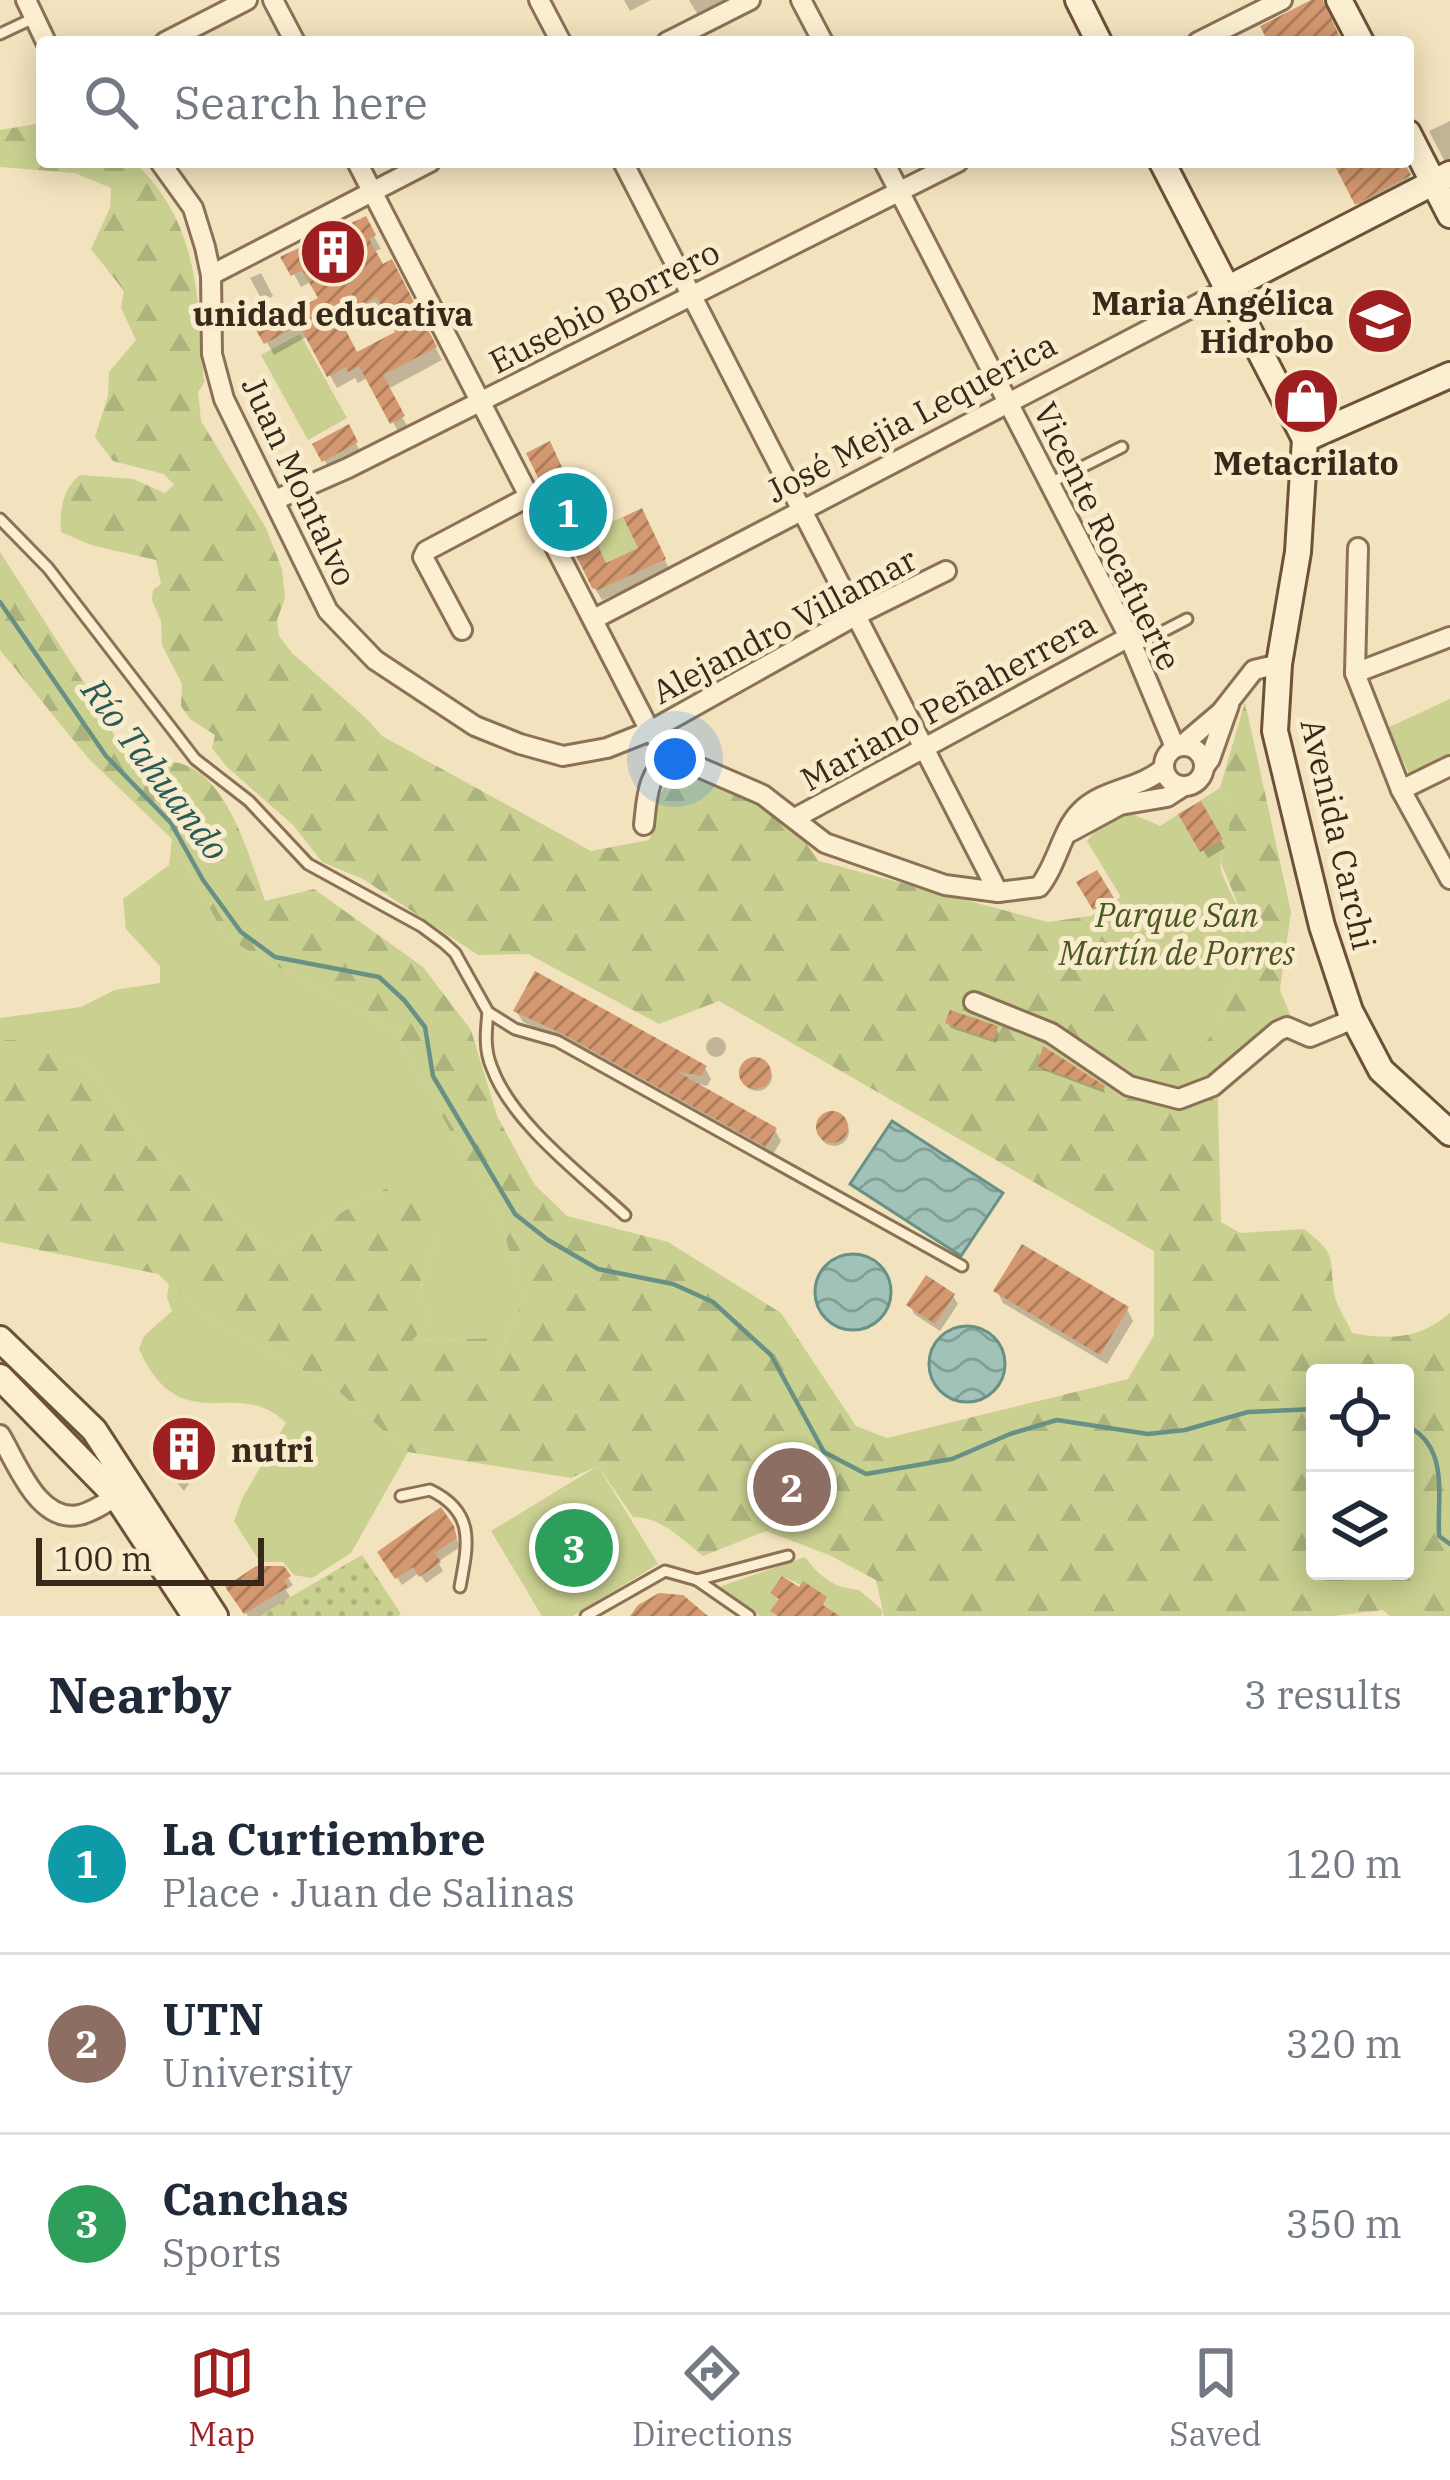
<!DOCTYPE html>
<meta charset="utf-8">
<style>
body{margin:0;font-family:"IBM Plex Serif",serif;background:#f2f2f3;color:#1f2937}
.controls{position:absolute;right:36px;bottom:36px;display:grid;overflow:hidden;border-radius:12px;box-shadow:0 6px 30px #0003}
.controls button{width:108px;height:108px;display:grid;place-items:center;padding:0;border:0;border-bottom:3px solid #e0e1e3;background:#fff;color:#1f2937;font:60px sans-serif}
.scale{position:absolute;left:36px;bottom:30px;width:228px;box-sizing:border-box;padding-left:12px;border:6px solid #39291b;border-top:0;font-size:33px;line-height:42px;white-space:nowrap;color:#39291b;-webkit-text-stroke:9px #f8eccd;paint-order:stroke}
.you{position:absolute;left:675px;top:759px;width:42px;height:42px;margin:-30px;border:9px solid #fff;border-radius:50%;background:#1a73e8;box-shadow:0 0 0 18px #1a73e833}
.badge{display:grid;place-items:center;width:78px;height:78px;border-radius:50%;background:#9f1f21;color:#fff;font-size:39px;font-weight:700}
.pin{position:absolute;translate:-50% -50%;border:6px solid #fff;box-shadow:0 3px 12px #0006}
.list{margin:0;padding:0;list-style:none}
h2{display:flex;justify-content:space-between;align-items:center;height:156px;margin:0;padding:0 48px;font-size:51px}
h2 small{font-size:39px;font-weight:400;color:#747a83}
.list li{display:grid;grid-template-columns:78px 1fr auto;gap:36px;align-items:center;box-sizing:border-box;height:180px;padding:0 48px;border-top:3px solid #e0e1e3}
.list b{display:block;font-size:45px;white-space:nowrap}
.list p{margin:0;font-size:39px;white-space:nowrap;color:#747a83}
.list em{font-size:39px;font-style:normal;color:#747a83}
.icon{flex:none;width:66px;height:66px;fill:none;stroke:currentColor;stroke-width:2;stroke-linecap:round;stroke-linejoin:round}
.map{position:relative;flex:none;width:1450px;height:1616px;overflow:hidden}
.search{position:absolute;background:#fff;box-shadow:0 6px 30px #0003;left:36px;right:36px;top:36px;height:132px;display:flex;align-items:center;gap:30px;box-sizing:border-box;padding:0 42px;border-radius:12px;color:#747a83;font-size:45px}
.sheet{height:696px;background:#fff}
nav{display:flex;justify-content:space-around;align-items:center;box-sizing:border-box;height:168px;border-top:3px solid #e0e1e3;background:#fff;font-size:33px;color:#747a83}
nav a{display:grid;justify-items:center;gap:6px}
nav .on{color:#9f1f21}
.map>svg:first-child{display:block}
</style>
<div class="map">
<svg width="1450" height="1616" viewBox="0 0 1450 1616">
<defs>
<pattern id="forest-firs" width="22" height="20" patternUnits="userSpaceOnUse" patternTransform="scale(3)"><rect width="22" height="20" fill="#c9d090"/><path d="M5 1l3.5 6h-7zM16 11l3.5 6h-7z" fill="#adb37c"/></pattern>
<pattern id="garden-dots" width="8" height="8" patternUnits="userSpaceOnUse" patternTransform="scale(3)"><rect width="8" height="8" fill="#c9d090"/><path d="M2 2h.1M6 6h.1" fill="none" stroke="#adb37c" stroke-width="1.8" stroke-linecap="round"/></pattern>
<pattern id="water-waves" width="16" height="10" patternUnits="userSpaceOnUse" patternTransform="scale(3)"><rect width="16" height="10" fill="#a1c2b9"/><path d="M0 5q4-4 8 0t8 0" fill="none" stroke="#849e96"/></pattern>
<pattern id="building-hatch" width="6" height="6" patternUnits="userSpaceOnUse" patternTransform="scale(3)"><rect width="6" height="6" fill="#d3986f"/><path d="M-1 1l2-2M0 6l6-6M5 7l2-2" fill="none" stroke="#ac7c5a"/></pattern>
</defs>
<rect width="100%" height="100%" fill="#f2e2bd"/>
<g fill="#c9d090">
<path d="M300 334 347 418 308 440 261 355Z"/>
<path d="M581 467 606 524 623 517 638 548 606 563 565 474Z"/>
<path d="M1450 699V754L1409 773 1387 728Z"/>
<path d="M1220 788C1229 805 1233 825 1228 843 1226 850 1221 855 1220 861 1219 877 1237 899 1240 915 1248 950 1226 1036 1193 1053 1151 1036 1114 954 1091 916L1121 897 1087 841 1101 825 1130 813 1160 826Z"/>
<path d="M172 839 226 938 395 1032 501 1222 523 1300 495 1363 488 1338 410 1341 429 1320 420 1289 438 1232 391 1187 368 1196 277 1253 149 1149 84 1061 14 1041 0 1040V1018L81 1007 115 990 160 983V966L126 929 123 899 169 865Z"/>
<path d="M169 1284 201 1314 336 1389 408 1452 351 1553 312 1578 294 1575 283 1562H260L234 1521 243 1497 286 1423C238 1374 181 1443 139 1349L144 1336 172 1311 167 1297Z"/>
<path d="M598 1466 658 1564 573 1616H542L491 1531Z"/>
<path d="M805 1557C821 1578 834 1588 859 1590L882 1610V1616H840L823 1605 827 1597 782 1576 770 1593 779 1599 771 1611 778 1616H760L719 1587Z"/>
</g>
<path fill="url(#forest-firs)" fill-rule="evenodd" d="M42 123V162H134C201 225 197 298 204 383L198 392 201 421 266 528 282 569 285 598 277 620 279 636 292 653 367 719 382 736 591 851 649 840 657 820 654 805C664 788 668 776 690 776L762 800 791 823 819 861 1048 922 1091 916C1114 954 1152 1036 1193 1052 1226 1036 1248 950 1240 914 1236 896 1227 878 1220 861 1232 836 1233 813 1220 788L1245 702 1291 912 1280 990 1291 1017 1267 1027 1217 1071 1221 1222 1240 1233 1304 1229C1341 1258 1327 1257 1335 1297 1338 1308 1347 1321 1352 1333 1390 1340 1420 1339 1450 1313V1616H1390L1383 1610 1334 1616H884L876 1580 829 1555 766 1531 703 1556C681 1539 662 1517 633 1517L598 1466 571 1478 408 1452 336 1389 201 1314 158 1274 0 1242V1040H14L84 1061 149 1149 277 1253 368 1196 391 1187 414 1201 438 1232 420 1288 429 1320 412 1341 488 1338 497 1341V1359L523 1300 501 1222 395 1032 226 938 172 839 88 758 0 650V552L97 703 132 768C145 767 166 760 179 763 229 776 250 859 265 901L314 889 423 967 471 1030 497 1116 534 1184 567 1216 668 1242 781 1313 856 1426 887 1438 1128 1379 1154 1335V1251L719 1001 659 1024 528 954 478 955 363 879 322 862 293 825 226 766 212 748 215 735 190 719 181 706 182 684 162 645 161 621 152 600 153 590 161 584 156 560 91 545 61 532C59 511 63 488 80 475L133 479 165 493 174 485 164 474 113 461 95 437 108 396 109 372 136 340 121 308 124 291 91 249 110 208 111 188 75 173 0 167V130ZM1315 1373H1405V1571H1315Z"/>
<path fill="url(#garden-dots)" d="M362 1555 401 1614 398 1616H258Z"/>
<g fill="url(#water-waves)" stroke="#689186" stroke-width="3">
<path d="M892 1121 1003 1193 961 1256 850 1184Z"/>
<circle cx="853" cy="1292" r="38"/>
<circle cx="967" cy="1364" r="38"/>
</g>
<g fill="#0003" fill-rule="evenodd">
<path d="M624 0H651L630 11Z"/>
<path d="M689 0H726L698 15Z"/>
<path d="M1450 121V167L1448 168 1429 131Z"/>
<path d="M1335 162H1402L1415 188 1364 214Z"/>
<path d="M365 220 381 249 373 252 382 268 391 263 442 360 388 389 409 430 400 435 369 377 358 383 355 378 337 388 308 336 274 355 256 323H279L322 299 312 281 301 287 285 258ZM386 308 399 333 357 355 344 330Z"/>
<path d="M261 273 273 296 263 302 250 278Z"/>
<path d="M348 429 360 451 329 468 316 445Z"/>
<path d="M648 523 670 571 602 600 594 587 606 566 642 549Z"/>
<path d="M1200 805 1225 848 1208 858 1182 815Z"/>
<path d="M1096 874 1113 904 1098 913 1080 883Z"/>
<path d="M516 1011 705 1068 711 1079 707 1086 694 1083 775 1130 781 1141 772 1156 570 1044 523 1022Z"/>
<path d="M948 1023 996 1029 999 1034 996 1043 951 1028Z"/>
<circle cx="716" cy="1047" r="10"/>
<circle cx="757" cy="1076" r="15"/>
<path d="M1040 1066 1103 1088 1105 1093 1043 1070Z"/>
<circle cx="834" cy="1131" r="15"/>
<path d="M997 1291 1127 1309 1133 1321 1107 1364 1003 1303Z"/>
<path d="M953 1296 958 1304 940 1331 914 1314 910 1305Z"/>
<path d="M207 1436 214 1447 184 1491 162 1465Z"/>
<path d="M452 1527 460 1547 438 1562 443 1571 426 1583 419 1573 402 1585 381 1553Z"/>
<path d="M282 1569 293 1585 286 1590 290 1597 259 1616H248L229 1588Z"/>
</g>
<g fill="none" stroke-linecap="round" stroke-linejoin="round">
<g stroke="#689186" stroke-width="4.5">
<path d="M0 602 106 756 171 823 203 880 241 932 275 957 379 977 404 1000 425 1027 433 1076 515 1214 548 1240 598 1269 673 1284 713 1302 771 1355 824 1452 866 1474 952 1459 1010 1434 1057 1420 1148 1434 1185 1430 1248 1412 1315 1409"/>
<path d="M1405 1425C1450 1445 1437 1496 1439 1536L1450 1544"/>
</g>
</g>
<g fill="url(#building-hatch)" fill-rule="evenodd">
<path d="M1311 0H1323L1342 42H1268L1260 26Z"/>
<path d="M1333 162H1404L1411 175 1355 205Z"/>
<path d="M366 216 376 235 369 239 383 264 392 259 437 347 383 375 405 416 390 424 359 366 348 372 346 367 327 377 299 325 264 344 251 322 274 309 280 319 318 298 302 270 291 276 280 257ZM377 297 395 332 357 352 339 317Z"/>
<path d="M349 424 358 442 322 462 312 444Z"/>
<path d="M550 441 606 563 638 548 623 517 642 508 666 559 598 590 592 588 526 453Z"/>
<path d="M1201 801 1223 839 1200 852 1178 814Z"/>
<path d="M1097 870 1114 898 1093 910 1076 882Z"/>
<path d="M535 971 707 1066 701 1076 676 1071 777 1128 766 1147 561 1033 513 1011Z"/>
<path d="M950 1010 998 1026 993 1040 945 1023Z"/>
<path d="M1043 1046 1105 1086 1104 1090 1037 1066Z"/>
<circle cx="755" cy="1073" r="16"/>
<circle cx="832" cy="1127" r="16"/>
<path d="M1022 1244 1129 1307 1100 1355 993 1291Z"/>
<path d="M926 1275 955 1294 935 1324 906 1305Z"/>
<path d="M188 1420 209 1434 176 1482 158 1465Z"/>
<path d="M441 1507 454 1526 457 1538 435 1553 441 1562 419 1577 413 1567 395 1579 377 1552Z"/>
<path d="M256 1566H284L291 1576 284 1581 288 1587 244 1614 225 1587Z"/>
<path d="M782 1576 799 1587 803 1581 827 1597 823 1605 840 1616H778L770 1611 779 1599 770 1593Z"/>
<path d="M659 1593 683 1595 708 1616H630L638 1605Z"/>
</g>
<g fill="none" stroke-linecap="round" stroke-linejoin="round">
<g stroke="#8b7155" stroke-width="15">
<g id="lane">
<path d="M0 34 36 17"/>
<path d="M1052 482 1122 447"/>
<path d="M0 519 48 568 195 759 249 801 308 864 421 926 444 943 455 953 488 1012 515 1029 557 1041 962 1266"/>
<path d="M1133 647 1187 619"/>
<path d="M488 1012C486 1031 484 1050 492 1068 512 1123 583 1176 625 1215"/>
<path d="M401 1496 430 1490C476 1512 468 1544 460 1587"/>
<path d="M697 1580 788 1556"/>
<path d="M586 1616 665 1571 697 1580 749 1616"/>
</g>
</g>
<g stroke="#8b7155" stroke-width="24">
<g id="street">
<path d="M26 0 46 42"/>
<path d="M273 0 295 42"/>
<path d="M539 0 561 42"/>
<path d="M801 0 823 42"/>
<path d="M165 42 247 0"/>
<path d="M667 42 750 0"/>
<path d="M1198 42 1282 0"/>
<path d="M160 162 193 208 205 247 211 275 212 354 224 399 328 611 375 660 475 726 520 744 563 756 607 748 650 731 857 615 946 571"/>
<path d="M357 162 650 731 673 756 763 795 825 843 945 885 998 892 1039 887C1057 865 1062 830 1080 812 1103 788 1139 790 1164 768"/>
<path d="M623 162 998 892"/>
<path d="M884 162 1129 637 1175 747"/>
<path d="M211 275 430 162"/>
<path d="M275 500 348 468 958 162"/>
<path d="M1358 548 1355 673 1401 790 1450 879"/>
<path d="M594 619 1227 289"/>
<path d="M462 630 423 557 426 551 530 496"/>
<path d="M1355 673 1450 637"/>
<path d="M1181 746 1221 712 1254 670 1279 664"/>
<circle cx="1184" cy="766" r="20"/>
<path d="M1204 767 1210 759 1229 705"/>
<path d="M1401 790 1450 766"/>
<path d="M795 818 1129 637"/>
<path d="M644 825C647 797 647 771 673 756"/>
<path d="M1070 832 1120 805 1167 797 1184 786"/>
<path d="M974 1002 1051 1033 1129 1086 1179 1099 1213 1086 1278 1031 1287 1027 1310 1037 1354 1019"/>
<path d="M0 1435C17 1463 38 1523 79 1515 94 1512 111 1499 124 1492"/>
</g>
</g>
<g stroke="#6d5238" stroke-width="30">
<g id="secondary">
<path d="M1078 0 1099 42"/>
<path d="M1339 0 1361 42"/>
<path d="M1408 133 1450 215"/>
<path d="M1162 162 1305 439"/>
<path d="M1227 289 1450 174"/>
<path d="M1305 439 1298 552 1279 664 1275 731 1322 926 1350 1011 1381 1070 1450 1133"/>
<path d="M1305 439 1450 375"/>
<path d="M0 1339 94 1430 215 1616"/>
<path d="M0 1377 116 1496 195 1616"/>
</g>
</g>
<use href="#lane" stroke="#fcefd1" stroke-width="9"/>
<use href="#street" stroke="#fcefd1" stroke-width="18"/>
<use href="#secondary" stroke="#fcefd1" stroke-width="24"/>
</g>
<defs>
<g id="building-disc" transform="scale(3.45)"><circle r="9.5" fill="#9f1f21" stroke="#f8eccd"/><path d="M-4-6H4V6H1V3H-1V6H-4ZM-2.5-4.3h1.7v1.8h-1.7ZM.8-4.3h1.7v1.8H.8ZM-2.5-1h1.7V.8h-1.7ZM.8-1h1.7V.8H.8Z" fill="#fff"/></g>
<g id="school-disc" transform="scale(3.45)"><circle r="9.5" fill="#9f1f21" stroke="#f8eccd"/><path d="M0-5L7-2L0 1L-7-2ZM-4 1L0 2.5L4 1V4Q0 6-4 4Z" fill="#fff"/></g>
<g id="shop-disc" transform="scale(3.45)"><circle r="9.5" fill="#9f1f21" stroke="#f8eccd"/><path d="M-5-2.5h2.3a2.7 3.5 0 0 1 5.4 0H5L5.5 6h-11ZM-1.5-2.5h3a1.5 2.3 0 0 0-3 0Z" fill="#fff"/></g>
</defs>
<g fill-rule="evenodd">
<use href="#building-disc" x="333" y="252"/>
<use href="#school-disc" x="1380" y="321"/>
<use href="#shop-disc" x="1306" y="401"/>
<use href="#building-disc" x="184" y="1449"/>
</g>
<g text-anchor="middle" dominant-baseline="central" stroke-width="10" stroke-linejoin="round" paint-order="stroke">
<g font-size="33" font-weight="bold" fill="#39291b" stroke="#f8eccd">
<text x="1334" y="302" text-anchor="end">Maria Angélica<tspan x="1334" dy="38">Hidrobo</tspan></text>
<text x="333" y="313">unidad educativa</text>
<text x="1306" y="462">Metacrilato</text>
<text x="231" y="1449" text-anchor="start">nutri</text>
</g>
<g font-size="33" fill="#39291b" stroke="#f8eccd">
<text transform="translate(604 306) rotate(-27)">Eusebio Borrero</text>
<text transform="translate(911 417) rotate(-28)">José Mejia Lequerica</text>
<text transform="translate(300 481) rotate(65)">Juan Montalvo</text>
<text transform="translate(1108 536) rotate(64)">Vicente Rocafuerte</text>
<text transform="translate(784 625) rotate(-28)">Alejandro Villamar</text>
<text transform="translate(948 701) rotate(-29)">Mariano Peñaherrera</text>
<text transform="translate(1339 834) rotate(77)">Avenida Carchi</text>
</g>
<g font-size="33" font-style="italic" fill="#4a571f" stroke="#f8eccd">
<text x="1177" y="914">Parque San<tspan x="1177" dy="38">Martín de Porres</tspan></text>
</g>
<g font-size="36" font-style="italic" fill="#295a57" stroke="#f8eccd">
<text transform="translate(156 769) rotate(53)">Río Tahuando</text>
</g>
</g>
</svg>
<div class="controls">
<button><svg class="icon" aria-label="locate" viewBox="0 0 24 24"><circle cx="12" cy="12" r="6"/><path d="M12 2v4M12 18v4M2 12h4M18 12h4"/></svg></button>
<button><svg class="icon" aria-label="layers" viewBox="0 0 24 24"><path d="M12 4l9 5-9 5-9-5zM3 14l9 5 9-5"/></svg></button>
</div>
<div class="scale">100 m</div>
<div class="you"></div>
<div class="pin badge" style="left:568px;top:512px;background:#0f9aa8">1</div>
<div class="pin badge" style="left:792px;top:1487px;background:#8d6e63">2</div>
<div class="pin badge" style="left:574px;top:1548px;background:#2e9e5b">3</div>
<div class="search"><svg class="icon" aria-label="search" viewBox="0 0 24 24"><circle cx="10" cy="10" r="6"/><path d="M15 15l6 6"/></svg>Search here</div>
</div>
<section class="sheet">
<h2>Nearby<small>3 results</small></h2>
<ul class="list">
<li><span class="badge" style="background:#0f9aa8">1</span><div><b>La Curtiembre</b><p>Place · Juan de Salinas</p></div><em>120 m</em></li>
<li><span class="badge" style="background:#8d6e63">2</span><div><b>UTN</b><p>University</p></div><em>320 m</em></li>
<li><span class="badge" style="background:#2e9e5b">3</span><div><b>Canchas</b><p>Sports</p></div><em>350 m</em></li>
</ul>
</section>
<nav>
<a class="on"><svg class="icon" aria-label="map" viewBox="0 0 24 24"><path d="M3 6l6-2 6 2 6-2v14l-6 2-6-2-6 2zM9 4v14M15 6v14"/></svg>Map</a>
<a><svg class="icon" aria-label="directions" viewBox="0 0 24 24"><path d="M12 3l9 9-9 9-9-9zM9 14v-3h6M13 9l2 2-2 2"/></svg>Directions</a>
<a><svg class="icon" aria-label="saved" viewBox="0 0 24 24"><path d="M7 4h10v16l-5-4-5 4z"/></svg>Saved</a>
</nav>
